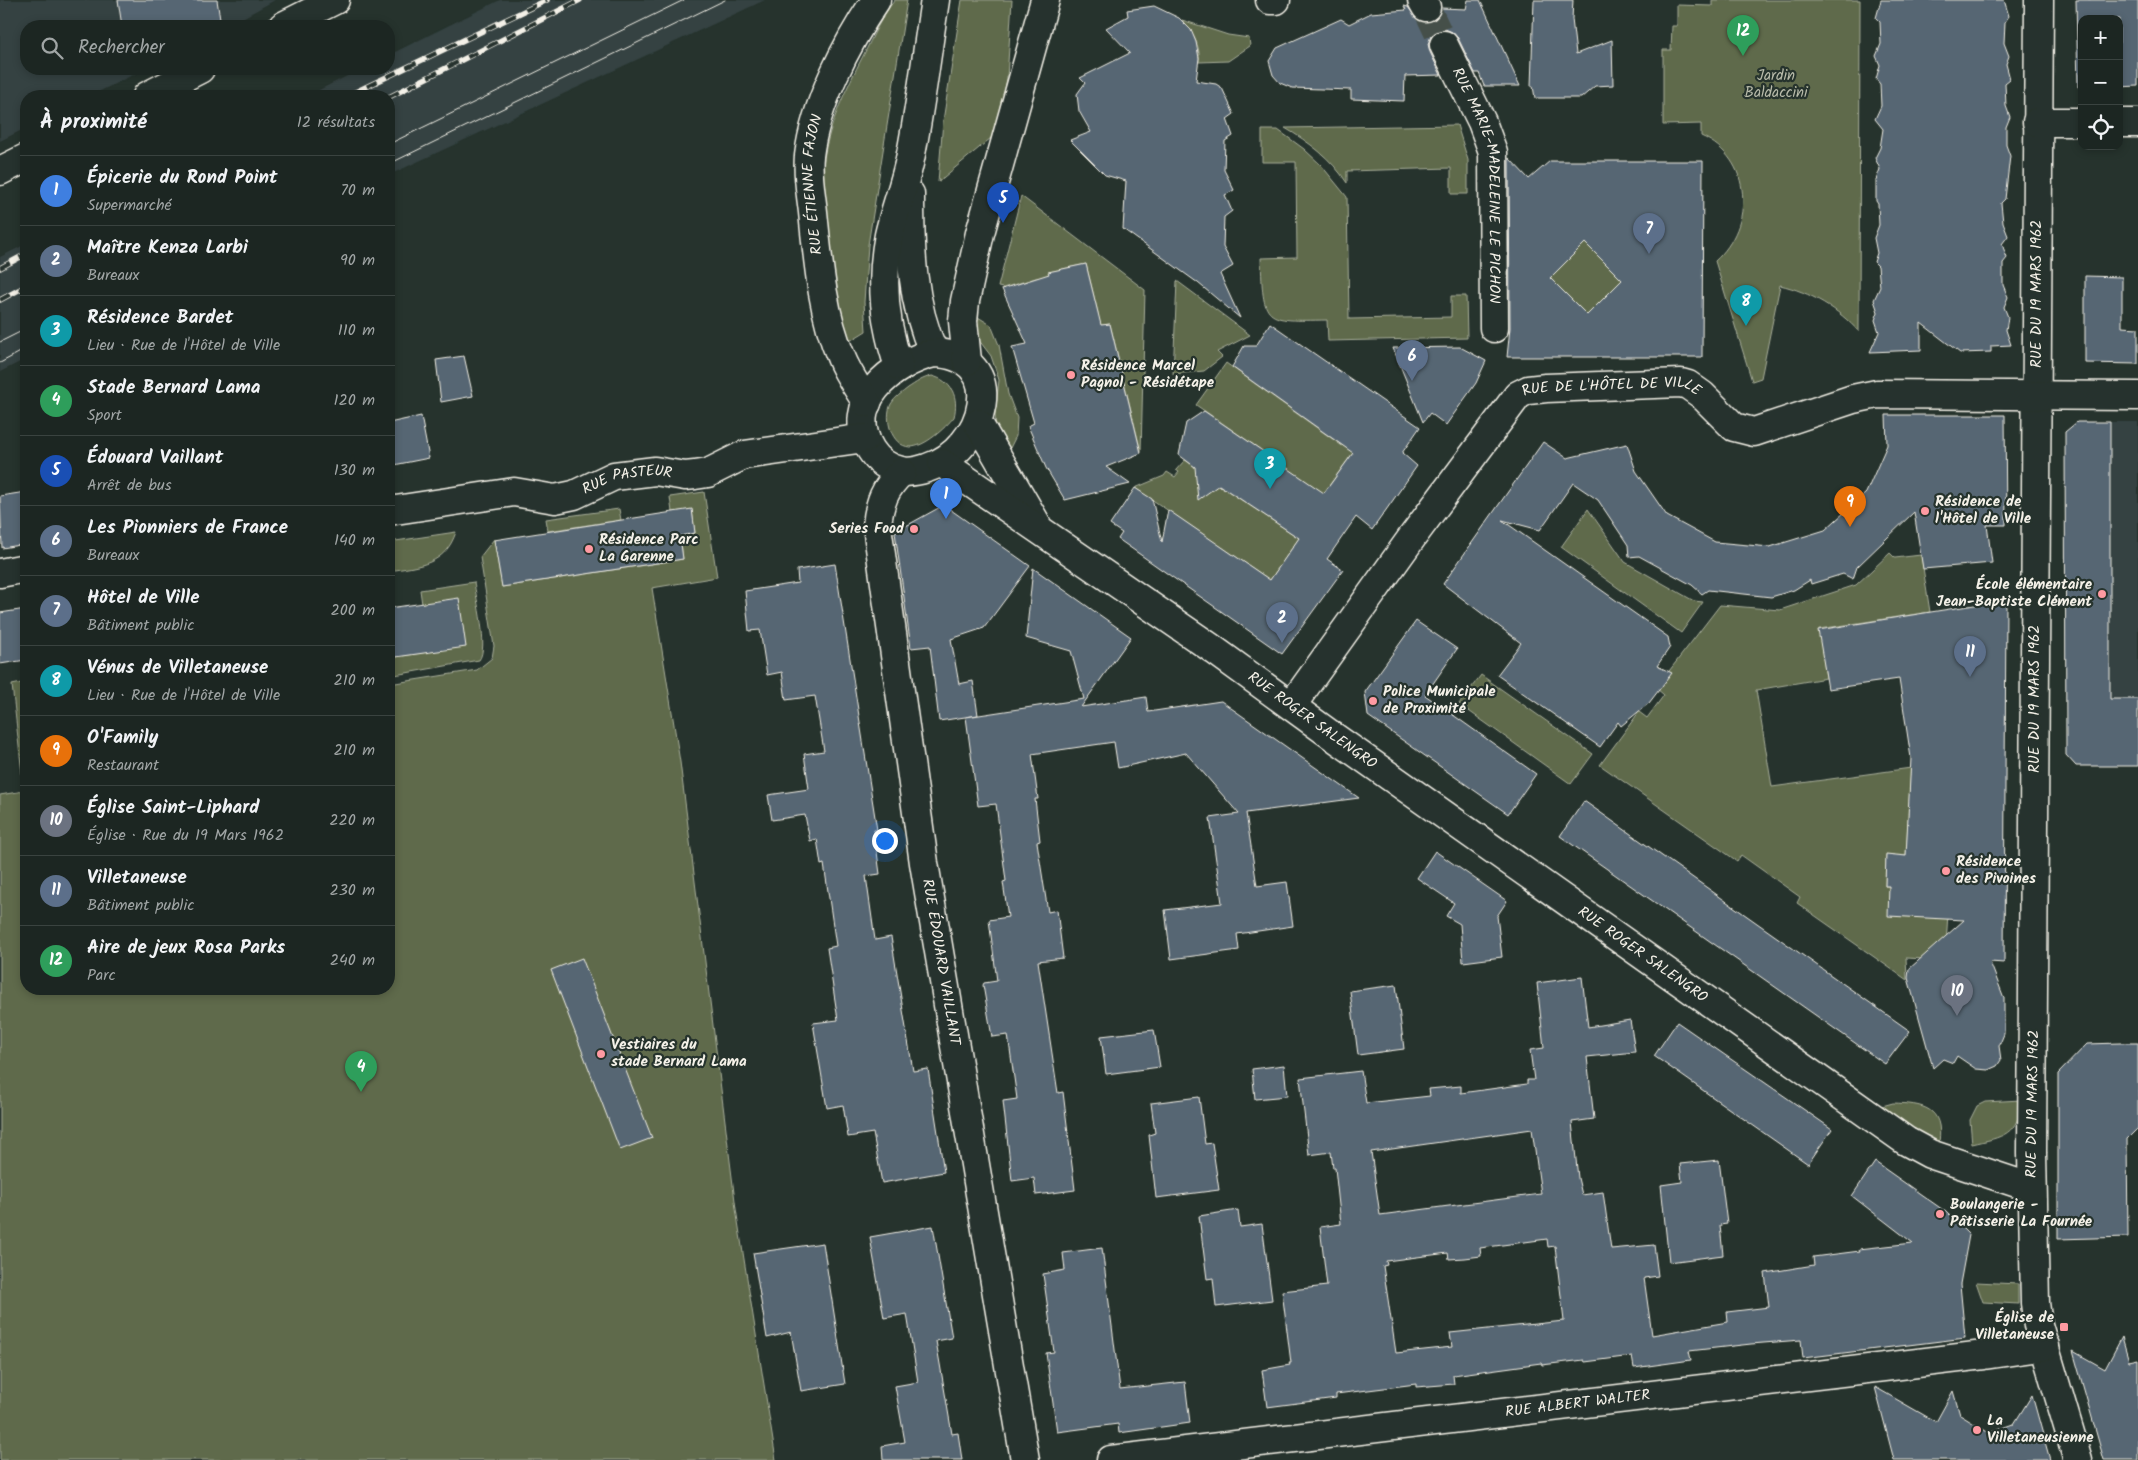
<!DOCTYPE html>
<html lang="fr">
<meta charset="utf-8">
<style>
body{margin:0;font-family:Kalam,sans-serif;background:#29322f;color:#f1f3f6}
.controls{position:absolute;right:15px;top:15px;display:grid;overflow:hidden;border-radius:10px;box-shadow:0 2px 8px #0003}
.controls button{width:45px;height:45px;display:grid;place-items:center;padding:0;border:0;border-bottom:1px solid #3a4340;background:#1c2622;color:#f1f3f6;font:25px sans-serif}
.you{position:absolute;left:884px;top:840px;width:18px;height:18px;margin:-12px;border:4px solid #fff;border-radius:50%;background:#1a73e8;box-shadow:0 0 0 8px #1a73e833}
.badge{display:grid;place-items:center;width:32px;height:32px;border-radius:50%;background:#d93025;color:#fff;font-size:16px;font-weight:700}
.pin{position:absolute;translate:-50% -41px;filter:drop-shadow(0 1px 2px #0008)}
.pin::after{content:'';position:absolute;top:26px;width:18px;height:15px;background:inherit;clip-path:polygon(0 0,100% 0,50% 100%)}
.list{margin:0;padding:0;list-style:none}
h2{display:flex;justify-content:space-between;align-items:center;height:65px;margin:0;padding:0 20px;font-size:21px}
h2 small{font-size:16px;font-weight:400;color:#a0a5a5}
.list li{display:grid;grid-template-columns:32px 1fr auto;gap:15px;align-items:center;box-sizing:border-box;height:70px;padding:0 20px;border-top:1px solid #3a4340}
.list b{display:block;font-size:19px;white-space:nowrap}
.list p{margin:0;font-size:16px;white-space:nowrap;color:#a0a5a5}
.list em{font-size:16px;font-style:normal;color:#a0a5a5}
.icon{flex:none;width:28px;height:28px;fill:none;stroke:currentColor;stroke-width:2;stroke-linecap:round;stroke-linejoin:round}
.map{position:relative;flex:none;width:2138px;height:1460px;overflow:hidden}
.search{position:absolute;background:#1c2622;box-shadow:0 2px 8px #0003;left:20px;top:20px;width:375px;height:55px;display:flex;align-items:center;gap:12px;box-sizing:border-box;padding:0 18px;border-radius:20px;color:#a0a5a5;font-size:19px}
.panel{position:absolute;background:#1c2622;box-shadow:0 2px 8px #0003;left:20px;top:90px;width:375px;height:905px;border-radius:20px}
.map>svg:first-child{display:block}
</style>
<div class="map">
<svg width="2138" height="1460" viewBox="0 0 2138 1460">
<rect width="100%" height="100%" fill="#26332d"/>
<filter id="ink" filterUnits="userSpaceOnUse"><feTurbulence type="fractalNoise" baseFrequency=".02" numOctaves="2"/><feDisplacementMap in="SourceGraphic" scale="10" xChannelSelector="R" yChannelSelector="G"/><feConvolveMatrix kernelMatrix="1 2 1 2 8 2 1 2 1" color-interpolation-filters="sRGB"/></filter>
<g filter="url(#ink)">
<g fill="#344242">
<path d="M0 0H275L228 26H26V69H145L90 96H26V128L0 141Z"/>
<path d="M500 0H765L389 175V96H307L361 69H389V55Z"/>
<path d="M26 244V359L0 372V257Z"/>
<path d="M2077 422H2138V766H2076L2066 755 2065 432Z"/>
</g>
<g fill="#5e6b4c" stroke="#a9ae9a">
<path d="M895 0H907L868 245 864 302 866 331 848 342C833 297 817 204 824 158 830 121 846 89 863 56 873 37 881 16 895 0Z"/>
<path d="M962 0H1012L1007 78 997 133 938 182 943 121Z"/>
<path d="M1712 0H1860L1859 332C1839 309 1810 292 1780 285L1761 378 1752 381 1715 261C1755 225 1753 159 1701 136V124L1663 125V50H1671L1672 26H1677V5L1712 6Z"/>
<path d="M1182 20 1228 35 1249 38 1250 46 1228 61 1199 62C1201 45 1192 32 1182 20Z"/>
<path d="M1457 125 1468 160V194H1451V168L1347 171V183C1331 158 1309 142 1285 128Z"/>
<path d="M1262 130H1278L1304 149 1321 165 1347 197 1349 319 1451 317V296H1466L1467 338 1328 341 1327 320C1263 321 1263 323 1261 258L1297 257 1296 162H1262Z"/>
<path d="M1021 196 1145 290 1141 452 1110 324 1097 326 1098 313 1086 264 1049 272 1051 280 1036 278 1003 288 998 287Z"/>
<path d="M1585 243 1622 280 1587 315 1550 278Z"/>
<path d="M1177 281 1250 335 1217 352 1222 357 1204 371 1173 374Z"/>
<path d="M973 314 991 325 999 345 1008 394 1017 418 1016 436 1009 450 996 431 995 415 999 380 991 356 978 339Z"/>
<path d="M1226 363 1341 445 1355 450 1320 498 1313 486 1196 405Z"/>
<path d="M932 376C952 381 959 397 954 417 945 428 925 447 910 447 891 446 884 418 891 404 895 397 902 393 908 388 916 383 922 378 932 376Z"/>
<path d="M1185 460 1206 475 1198 481 1197 486 1217 484 1299 538 1270 580 1135 488 1164 476 1167 472 1175 477 1179 472 1176 470Z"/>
<path d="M704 492 717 577 652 588 680 762 736 1209 776 1460H0V795L24 791 12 685 26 682V989H389V684L477 670 492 658 494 646 480 557 494 539 502 587 683 559 680 536 695 533 692 510 672 512 670 497Z"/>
<path d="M619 509 621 520 548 531 546 519Z"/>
<path d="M1588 509 1625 562 1694 601 1703 602 1681 633 1561 547Z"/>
<path d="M456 532C445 565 420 566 389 571V542Z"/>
<path d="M1890 553 1895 558 1921 555 1930 612 1819 629 1826 678 1756 690 1772 787 1911 768 1906 856 1886 855 1885 886 1904 887 1948 913 1945 960 1906 958 1907 980 1797 903 1800 897 1741 855 1737 861 1600 765 1639 712 1647 718 1664 695 1656 688 1720 605 1780 610 1856 585Z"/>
<path d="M474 582C476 598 489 648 479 660L389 676V658L466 646 422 604 420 590Z"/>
<path d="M1481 675 1593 754 1571 784 1459 704Z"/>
<path d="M2021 1100C2019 1135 2003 1137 1972 1144L1970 1120 1977 1106 1985 1102Z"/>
<path d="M1893 1103C1923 1104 1944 1107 1939 1143L1929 1140 1882 1106Z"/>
<path d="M1976 1282 2018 1284V1304L1983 1302Z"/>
</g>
<g fill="#566673" stroke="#f4f1e8" fill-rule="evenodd">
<path d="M118 0H217L221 26H122Z"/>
<path d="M1468 0H1480L1520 86H1484L1479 73H1475L1458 38 1452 32 1445 29 1438 31 1431 36 1428 44 1430 52 1441 75 1405 76 1404 101 1351 99V90L1292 88 1280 83 1273 75 1269 61 1277 48 1341 19 1349 24 1371 13 1406 10 1404 6 1408 7 1418 20 1426 23 1434 20 1439 15 1441 8 1466 9Z"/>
<path d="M1534 0H1573L1572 19 1576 54 1612 40 1613 85 1595 86 1581 98H1535L1533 86H1531Z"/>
<path d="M1881 0H2004L2009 16 2005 22 2004 43 2009 56 2006 64 2010 79 2005 83 2006 106 2010 117 2006 127V145L2010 156 2005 199 2001 203 2003 223 2008 236 2002 244 2007 258 2003 263V285L2008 297 2004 307 2008 317 2006 330 2011 345 1991 346V352L1960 353 1921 323V350L1870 352 1879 332 1875 320 1878 312 1874 300 1880 287 1878 266 1874 262 1877 253 1874 238 1879 225 1878 204 1876 201V180L1880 169 1875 158 1880 148 1883 129 1875 119 1881 106 1880 84 1876 79 1880 65 1876 56 1881 44 1880 22 1876 18Z"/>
<path d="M2076 0H2138V86L2119 87V19H2082V87H2078Z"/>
<path d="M1154 6 1179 18 1191 30 1196 42 1199 58 1196 81 1216 84 1222 88 1234 114 1227 119 1233 136 1225 141 1224 170 1234 190 1225 195 1232 211 1224 217 1223 247 1233 266 1220 274 1240 318 1198 283 1123 229 1126 181 1105 175 1070 140 1091 132 1079 111 1077 94 1085 83 1080 78 1130 53 1106 28 1128 16 1127 10Z"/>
<path d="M1509 158 1529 179 1550 161H1703L1702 357H1507L1510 328ZM1585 243 1622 280 1587 315 1550 278Z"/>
<path d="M1086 264 1101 325 1110 324 1141 453 1106 467 1130 484 1065 500 1046 468 1028 426 1034 423 1012 347 1027 344 1002 289 1049 274 1048 272Z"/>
<path d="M2085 276 2122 277V327L2138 328V364L2085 363Z"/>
<path d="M1270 323 1420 427 1402 453 1417 466 1372 530 1356 517 1327 559 1343 570 1282 654 1118 539 1122 533 1110 525 1135 488 1152 499 1162 542 1168 510 1270 580 1299 538 1219 485 1198 500 1195 467 1179 455 1186 423 1204 411 1324 493 1353 453 1232 367 1244 346H1256Z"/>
<path d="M1460 347 1486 361 1476 383 1446 425 1430 413 1423 422 1393 348Z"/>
<path d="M464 356 473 396 441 402 436 360Z"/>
<path d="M1886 415H2005L2006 525H1987L1992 563 1923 569 1914 512 1857 567 1853 579 1843 574 1811 584 1810 580 1794 590 1771 597 1708 590 1702 594 1692 585 1639 556 1629 557 1628 545 1598 500 1573 483 1540 530 1502 520 1668 637 1670 647 1657 666 1672 673 1649 703 1621 726 1618 722 1600 747 1497 675 1521 643 1443 584 1543 442 1567 458 1627 444 1636 471 1667 516 1715 542 1770 547 1825 530 1866 493 1887 445Z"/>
<path d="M421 416 429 458 389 466V423Z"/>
<path d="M2077 422H2110V699H2138V766H2076L2066 755 2065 432Z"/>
<path d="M26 492V544L2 548 0 496Z"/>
<path d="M944 505 1030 566 984 628 951 639 959 684 973 681 978 715 939 721 930 646 911 648 895 532Z"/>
<path d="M692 509 695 533 680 536 683 559 502 587 494 540Z"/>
<path d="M835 564 877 830H874L880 874 866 876 875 940 891 937 913 1071 928 1069 944 1172 882 1183 873 1133 848 1137 843 1105 827 1108 813 1023 838 1020 827 948 836 946 824 864 821 865 817 839 810 841 805 815 772 820 768 795 809 789 804 754 824 751 815 696 786 700 782 672 767 675 760 630 749 631 745 591 798 583 797 570Z"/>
<path d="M1033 568 1131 637 1081 707 1146 697 1148 712 1221 701 1359 798 1246 813 1257 886 1287 882 1293 926 1237 934 1239 950 1171 959 1165 910 1222 903 1210 818 1239 814 1186 753 1118 768 1114 742 1032 754 1038 799H1035L1040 841 1037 842 1048 912 1057 910 1063 958 1038 961 1058 1093 1063 1092 1075 1190 1036 1195 1034 1178 1012 1181 1003 1101 1017 1099 1008 1035 992 1037 983 985 984 983 997 981 989 920 1008 917 1003 882 1006 881 996 804 978 806 966 717 1084 699 1071 651 1026 638Z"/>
<path d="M459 598 466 647 389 658V608Z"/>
<path d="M2006 600 2004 963 1990 962 2004 998V1034L1999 1046 2001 1060 1997 1066 1988 1070 1976 1069 1957 1056 1953 1063 1943 1059 1933 1068 1908 978 1909 969 1964 920 1888 916 1889 886H1885L1886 854 1906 856 1911 758 1899 679 1828 689 1818 630Z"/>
<path d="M26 609V660L0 664V613Z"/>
<path d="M1416 621 1457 649 1425 695 1536 774 1508 814 1368 716 1365 692Z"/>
<path d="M1584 801 1910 1031 1885 1064 1560 836Z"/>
<path d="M1435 851 1507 901 1497 916 1502 957 1463 962 1460 924 1446 916 1454 903 1417 878Z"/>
<path d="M582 958 652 1138 620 1150 551 970Z"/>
<path d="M1582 977 1588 1027 1630 1020 1635 1052 1587 1057 1594 1119 1572 1122 1578 1178 1582 1195 1603 1192 1611 1249 1654 1245 1658 1276 1644 1278 1652 1335 1728 1322 1727 1312 1769 1307 1765 1273 1814 1265 1813 1257 1860 1251 1859 1249 1913 1243 1852 1196 1875 1162 1946 1212 1969 1235 1960 1284 1965 1338 1803 1358 1801 1340 1751 1344 1689 1351 1691 1360 1634 1368 1632 1356 1585 1362 1584 1360 1542 1365 1541 1363 1453 1375 1454 1384 1416 1387V1384L1336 1394V1398L1267 1407 1262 1370 1290 1365 1289 1363H1291L1282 1291 1327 1286 1320 1227 1341 1224 1335 1168H1333L1331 1152 1309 1155 1300 1078 1361 1071 1366 1103 1430 1096 1429 1089 1461 1086V1093L1527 1084V1080H1534L1530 1050 1544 1048 1537 983ZM1532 1129 1541 1194 1380 1215 1371 1152ZM1547 1239 1548 1247 1555 1246 1564 1321 1450 1333 1452 1347 1396 1353 1383 1266 1387 1265 1386 1261 1448 1253 1449 1259 1465 1258 1481 1256 1480 1248Z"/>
<path d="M1396 985 1404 1049 1358 1055 1350 991Z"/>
<path d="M1677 1022 1832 1129 1808 1164 1654 1056Z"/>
<path d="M1154 1030 1160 1067 1106 1074 1101 1036Z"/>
<path d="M2120 1043H2138V1128L2127 1139 2128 1237 2058 1239V1074L2087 1044Z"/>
<path d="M1284 1065 1287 1096 1255 1099 1252 1069Z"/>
<path d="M1199 1097 1205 1144 1212 1143 1219 1190 1156 1198 1149 1135 1155 1133 1151 1103Z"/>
<path d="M1719 1160 1727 1224 1720 1225 1723 1255 1669 1262 1661 1185 1682 1182 1680 1164Z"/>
<path d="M1238 1210 1240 1227 1262 1224 1272 1300 1216 1307 1213 1278 1207 1279 1199 1216Z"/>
<path d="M933 1226 952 1338 936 1341 952 1434 958 1433 962 1460H883L882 1446 905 1442 895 1386 918 1382 907 1314 884 1318 870 1237Z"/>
<path d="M823 1243 845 1384 801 1391 791 1332 767 1338 753 1253Z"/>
<path d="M1102 1248 1120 1389 1185 1382 1190 1423 1119 1433 1118 1424 1057 1432 1046 1353 1054 1352 1043 1274 1065 1270 1063 1253Z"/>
<path d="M2122 1337 2129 1361 2138 1359V1460H2104L2073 1351 2105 1369Z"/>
<path d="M1875 1387 1936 1422 1953 1391 1960 1415 1989 1433 2014 1424 2032 1395 2050 1460H1894Z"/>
</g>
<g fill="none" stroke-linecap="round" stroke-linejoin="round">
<path stroke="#455049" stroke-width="28" stroke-dasharray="28 14" stroke-linecap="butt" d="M1426 7 1444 45"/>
<g stroke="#f4f1e8" stroke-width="31">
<g id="minor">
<path d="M1270 0H1276"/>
<path d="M1422 0 1426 7"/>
<path d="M2039 0 2032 1153 2035 1303 2038 1325 2078 1460"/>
<path d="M283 26 335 0"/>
<path id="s1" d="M1444 45 1482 122 1493 152 1494 328"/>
<path d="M147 96 200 69"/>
<path d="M2037 122H2082"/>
<path d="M2119 123H2138"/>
<path d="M0 171 26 158"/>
<path d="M910 194C910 249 911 302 934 353"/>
<path d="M934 353C1011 355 986 450 927 468 918 471 910 473 901 471 888 468 878 461 871 450 842 403 892 363 934 353Z"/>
<path d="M967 361 963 321 965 301 980 233 1045 0"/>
<path d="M899 366C884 324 880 280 889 235 895 208 906 182 911 154 921 103 927 51 935 0"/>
<path id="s2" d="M867 403C858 388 847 373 841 357 822 313 818 260 813 212 811 194 807 174 809 156 815 104 847 43 876 0"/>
<path d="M978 423 1036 523"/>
<path id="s3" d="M942 463 1210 647 1327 732 1906 1141 1930 1154 2032 1188"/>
<path id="s4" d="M902 472C885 487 879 503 877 526L924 863 1025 1460"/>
<path id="s5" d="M389 511 514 492 555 499 574 495 614 476 655 471 685 476 695 475 708 473 744 455 865 438"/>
<path d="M0 573 26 568"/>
<path id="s6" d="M1292 705 1413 536 1518 395 1528 390 1546 388 1681 383 1688 385 1702 395 1734 427 1754 432 1853 399 1877 394 2138 396"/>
<path id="s7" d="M1111 1460 1984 1355 2045 1346"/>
</g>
</g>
<use href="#minor" stroke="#26332d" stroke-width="28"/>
<g stroke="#f4f1e8" stroke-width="1">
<path d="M389 144 684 0"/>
<path d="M389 164 725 0"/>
<path d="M0 342 26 329"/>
<path d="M0 363 26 349"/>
</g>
<g stroke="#f4f1e8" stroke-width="5.5">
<g id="rail">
<path d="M347 96 547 0"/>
<path d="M389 97 580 0"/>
<path d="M0 268 26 254"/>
<path d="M0 300 26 286"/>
</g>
</g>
<use href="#rail" stroke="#26332d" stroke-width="4" stroke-dasharray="11" stroke-linecap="butt"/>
</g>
</g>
<g fill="#ff9aa2" stroke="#26332d" stroke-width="2">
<circle cx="1071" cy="375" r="5"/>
<circle cx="1925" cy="511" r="5"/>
<circle cx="914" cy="529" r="5"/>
<circle cx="589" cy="549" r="5"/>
<circle cx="2102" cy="594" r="5"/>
<circle cx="1373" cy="701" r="5"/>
<circle cx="1946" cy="871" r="5"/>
<circle cx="601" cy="1054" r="5"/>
<circle cx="1940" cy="1214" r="5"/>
<rect x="2059" y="1322" width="10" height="10" rx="2.5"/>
<circle cx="1977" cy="1430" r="5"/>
</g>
<g text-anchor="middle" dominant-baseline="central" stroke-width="4.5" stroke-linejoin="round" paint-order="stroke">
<g font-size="15" fill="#b8bbaa" stroke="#26332d">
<text x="1776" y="76">Jardin<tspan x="1776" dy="17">Baldaccini</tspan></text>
</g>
<g font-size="15" fill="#f4f1e8" stroke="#26332d">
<text stroke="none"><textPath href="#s2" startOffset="229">RUE ÉTIENNE FAJON</textPath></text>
<text stroke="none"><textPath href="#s1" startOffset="148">RUE MARIE-MADELEINE LE PICHON</textPath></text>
<text transform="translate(2037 294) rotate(-90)">RUE DU 19 MARS 1962</text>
<text stroke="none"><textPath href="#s6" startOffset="479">RUE DE L'HÔTEL DE VILLE</textPath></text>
<text stroke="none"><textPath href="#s5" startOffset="244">RUE PASTEUR</textPath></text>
<text transform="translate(2035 699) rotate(-90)">RUE DU 19 MARS 1962</text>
<text stroke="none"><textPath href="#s3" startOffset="451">RUE ROGER SALENGRO</textPath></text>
<text stroke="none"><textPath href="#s3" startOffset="856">RUE ROGER SALENGRO</textPath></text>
<text stroke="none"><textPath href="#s4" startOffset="502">RUE ÉDOUARD VAILLANT</textPath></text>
<text transform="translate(2033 1104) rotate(-89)">RUE DU 19 MARS 1962</text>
<text stroke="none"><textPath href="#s7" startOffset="470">RUE ALBERT WALTER</textPath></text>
</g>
<g font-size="15" font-weight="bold" fill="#f4f1e8" stroke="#26332d" text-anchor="start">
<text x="1081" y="366">Résidence Marcel<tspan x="1081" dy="17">Pagnol - Résidétape</tspan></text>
<text x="1935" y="502">Résidence de<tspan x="1935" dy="17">l'Hôtel de Ville</tspan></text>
<text x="904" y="529" text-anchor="end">Series Food</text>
<text x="599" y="540">Résidence Parc<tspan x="599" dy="17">La Garenne</tspan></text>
<text x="2092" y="585" text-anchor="end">École élémentaire<tspan x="2092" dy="17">Jean-Baptiste Clément</tspan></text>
<text x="1383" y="692">Police Municipale<tspan x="1383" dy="17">de Proximité</tspan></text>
<text x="1956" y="862">Résidence<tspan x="1956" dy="17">des Pivoines</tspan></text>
<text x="611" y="1045">Vestiaires du<tspan x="611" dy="17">stade Bernard Lama</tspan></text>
<text x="1950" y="1205">Boulangerie -<tspan x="1950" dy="17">Pâtisserie La Fournée</tspan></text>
<text x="2054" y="1318" text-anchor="end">Église de<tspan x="2054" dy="17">Villetaneuse</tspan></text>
<text x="1987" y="1421">La<tspan x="1987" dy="17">Villetaneusienne</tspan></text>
</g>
</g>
</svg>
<div class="controls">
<button>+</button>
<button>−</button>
<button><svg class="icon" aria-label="locate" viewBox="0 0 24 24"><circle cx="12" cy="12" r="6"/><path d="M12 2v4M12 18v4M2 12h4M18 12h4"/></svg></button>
</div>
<div class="you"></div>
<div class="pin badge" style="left:946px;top:519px;background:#3f7fe0">1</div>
<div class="pin badge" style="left:1282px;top:643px;background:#5c6f8a">2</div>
<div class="pin badge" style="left:1270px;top:489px;background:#0f9aa8">3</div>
<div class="pin badge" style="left:361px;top:1092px;background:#2e9e5b">4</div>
<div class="pin badge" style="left:1003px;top:223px;background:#1a4fb4">5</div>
<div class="pin badge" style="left:1412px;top:381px;background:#5c6f8a">6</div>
<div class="pin badge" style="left:1649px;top:254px;background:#5c6f8a">7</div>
<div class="pin badge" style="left:1746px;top:326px;background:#0f9aa8">8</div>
<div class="pin badge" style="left:1850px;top:527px;background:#e8710a">9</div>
<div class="pin badge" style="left:1957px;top:1016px;background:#6b7280">10</div>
<div class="pin badge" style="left:1970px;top:677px;background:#5c6f8a">11</div>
<div class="pin badge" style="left:1743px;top:56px;background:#2e9e5b">12</div>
<div class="search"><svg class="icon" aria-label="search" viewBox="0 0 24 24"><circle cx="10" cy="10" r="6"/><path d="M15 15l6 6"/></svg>Rechercher</div>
<section class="panel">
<h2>À proximité<small>12 résultats</small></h2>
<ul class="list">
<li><span class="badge" style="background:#3f7fe0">1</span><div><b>Épicerie du Rond Point</b><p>Supermarché</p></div><em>70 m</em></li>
<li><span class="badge" style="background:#5c6f8a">2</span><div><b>Maître Kenza Larbi</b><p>Bureaux</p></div><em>90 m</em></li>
<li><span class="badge" style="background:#0f9aa8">3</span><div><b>Résidence Bardet</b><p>Lieu · Rue de l'Hôtel de Ville</p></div><em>110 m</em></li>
<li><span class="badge" style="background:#2e9e5b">4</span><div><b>Stade Bernard Lama</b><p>Sport</p></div><em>120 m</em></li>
<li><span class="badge" style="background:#1a4fb4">5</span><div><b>Édouard Vaillant</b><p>Arrêt de bus</p></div><em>130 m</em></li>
<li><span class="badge" style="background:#5c6f8a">6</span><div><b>Les Pionniers de France</b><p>Bureaux</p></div><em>140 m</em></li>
<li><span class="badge" style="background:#5c6f8a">7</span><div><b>Hôtel de Ville</b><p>Bâtiment public</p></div><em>200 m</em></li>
<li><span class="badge" style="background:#0f9aa8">8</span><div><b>Vénus de Villetaneuse</b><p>Lieu · Rue de l'Hôtel de Ville</p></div><em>210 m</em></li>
<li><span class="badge" style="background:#e8710a">9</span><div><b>O'Family</b><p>Restaurant</p></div><em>210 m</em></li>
<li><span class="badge" style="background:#6b7280">10</span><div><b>Église Saint-Liphard</b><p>Église · Rue du 19 Mars 1962</p></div><em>220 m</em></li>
<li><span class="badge" style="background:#5c6f8a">11</span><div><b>Villetaneuse</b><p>Bâtiment public</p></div><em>230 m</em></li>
<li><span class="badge" style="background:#2e9e5b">12</span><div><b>Aire de jeux Rosa Parks</b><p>Parc</p></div><em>240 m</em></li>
</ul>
</section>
</div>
